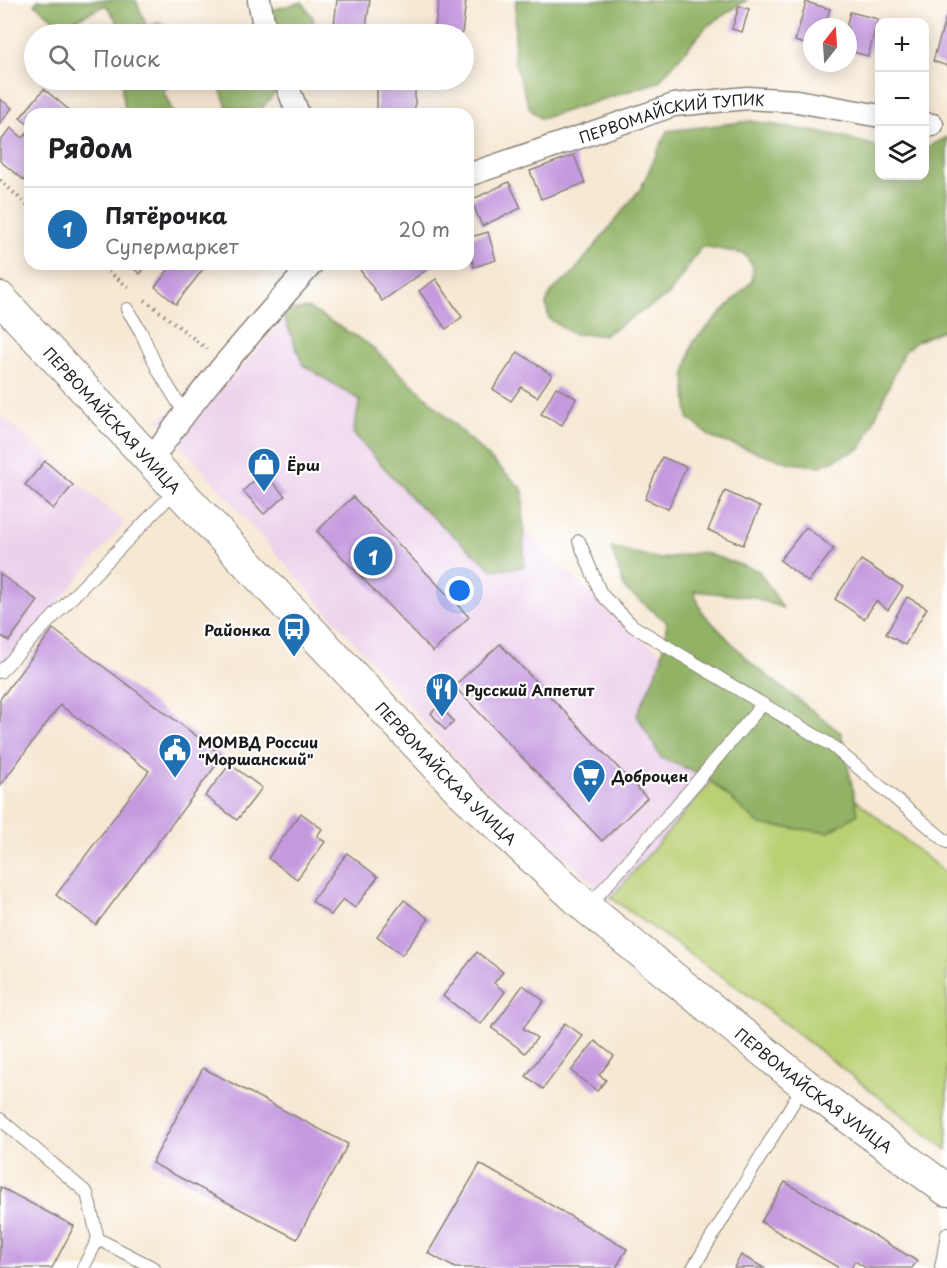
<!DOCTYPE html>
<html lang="ru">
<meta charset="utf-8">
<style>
body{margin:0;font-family:"Playpen Sans",sans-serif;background:#f6f6f6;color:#202124}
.controls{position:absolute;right:18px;top:18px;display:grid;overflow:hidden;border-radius:12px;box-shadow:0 3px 15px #0003}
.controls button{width:54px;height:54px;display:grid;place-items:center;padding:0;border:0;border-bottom:2px solid #e0e0e0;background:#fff;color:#202124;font:30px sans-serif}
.compass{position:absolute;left:803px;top:18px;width:54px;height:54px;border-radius:50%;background:#fff;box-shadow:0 3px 15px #0003;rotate:17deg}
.you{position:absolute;left:460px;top:591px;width:21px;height:21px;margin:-15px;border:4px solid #fff;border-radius:50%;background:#1a73e8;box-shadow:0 0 0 9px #1a73e833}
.badge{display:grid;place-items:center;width:39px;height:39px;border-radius:50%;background:#1f6fb2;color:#fff;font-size:20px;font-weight:700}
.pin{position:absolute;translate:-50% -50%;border:3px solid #fff;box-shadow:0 2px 6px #0006}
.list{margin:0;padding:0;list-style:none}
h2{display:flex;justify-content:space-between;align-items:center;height:78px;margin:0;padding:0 24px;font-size:26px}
h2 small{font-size:20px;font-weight:400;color:#757577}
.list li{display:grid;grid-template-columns:39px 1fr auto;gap:18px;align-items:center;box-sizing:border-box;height:84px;padding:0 24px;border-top:2px solid #e0e0e0}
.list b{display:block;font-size:22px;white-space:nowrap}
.list p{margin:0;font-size:20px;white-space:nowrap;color:#757577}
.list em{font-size:20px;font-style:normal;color:#757577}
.icon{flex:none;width:33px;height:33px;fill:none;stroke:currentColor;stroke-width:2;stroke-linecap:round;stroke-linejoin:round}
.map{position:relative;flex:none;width:947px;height:1268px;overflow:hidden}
.search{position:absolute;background:#fff;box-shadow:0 3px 15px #0003;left:24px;top:24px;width:450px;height:66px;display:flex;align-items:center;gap:15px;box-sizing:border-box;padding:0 21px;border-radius:33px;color:#757577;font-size:22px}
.panel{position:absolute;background:#fff;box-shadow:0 3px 15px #0003;left:24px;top:108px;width:450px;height:162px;border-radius:18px}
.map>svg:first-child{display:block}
</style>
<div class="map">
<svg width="947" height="1268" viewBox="0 0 947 1268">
<rect width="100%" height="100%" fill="#fff"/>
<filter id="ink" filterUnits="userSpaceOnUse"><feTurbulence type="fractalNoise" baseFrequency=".0167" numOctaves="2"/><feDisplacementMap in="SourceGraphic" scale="12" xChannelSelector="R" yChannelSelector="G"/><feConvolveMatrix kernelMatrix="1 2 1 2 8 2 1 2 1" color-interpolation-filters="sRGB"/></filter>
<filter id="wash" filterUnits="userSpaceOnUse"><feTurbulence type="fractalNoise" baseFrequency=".008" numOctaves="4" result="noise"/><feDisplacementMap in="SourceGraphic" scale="24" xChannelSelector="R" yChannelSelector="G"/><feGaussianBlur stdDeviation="1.35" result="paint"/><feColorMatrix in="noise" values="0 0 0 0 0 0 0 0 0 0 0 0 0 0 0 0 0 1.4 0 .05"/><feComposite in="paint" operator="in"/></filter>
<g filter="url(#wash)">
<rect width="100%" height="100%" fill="#f6e8d3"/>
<g fill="#ecd1ea">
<path d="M293 307 627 629 762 723 611 898 474 779 158 419 236 374Z"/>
<path d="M0 415 124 523 0 673Z"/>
</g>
<path fill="#b9d075" stroke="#6a7648" stroke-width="1.5" d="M762 723 947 874V1150L744 992 611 898Z"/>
<g fill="#92b266" stroke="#576741" stroke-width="1.5">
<path d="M38 0H136L147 27 160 22 181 34H114L117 21 106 5 62 26 35 4Z"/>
<path d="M516 0H747L707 26 658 82 541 119 530 109 514 61Z"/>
<path d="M302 2 313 18 316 34H216L217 28 244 34 268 11Z"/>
<path d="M123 80H180L163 90 174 114H126L122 92Z"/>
<path d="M212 80H272L278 89 259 112 227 107 219 85Z"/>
<path d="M751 121 841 136 879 147 880 176H924L925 149 947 137V328L916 342 904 352 862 448 820 466 791 463 712 438 688 418 685 374 693 342 752 281 753 266 744 254 702 246 669 295 604 335 573 334 549 319 546 303 552 291 574 272 641 188 667 131Z"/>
<path d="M308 308 367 343 425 396 523 490 524 567 493 570 413 500 353 433 360 400 303 365 282 312Z"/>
<path d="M611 547 660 559 702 552 759 571 783 608 752 597 694 591 702 612 752 664 841 733 858 814 829 832 760 825 705 776 661 758 637 715 661 661 667 622 625 589Z"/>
</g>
<g id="blocks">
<g fill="#c499df">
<path d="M337 0H370L365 34H333Z"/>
<path d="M439 0H466L462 34H434Z"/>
<path d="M806 2 830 9 824 27H812V46L795 41Z"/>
<path d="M739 6 749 9 742 32 732 29Z"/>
<path d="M850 12 878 19 868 56 848 51V27H846Z"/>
<path d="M946 17H947V66L933 61Z"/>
<rect x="377" y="80" width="38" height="34"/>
<path d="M44 89 68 109 64 114H30V126L20 118Z"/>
<path d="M0 99 12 108 0 124Z"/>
<path d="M11 128 23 138 30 129V175L25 181 0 161V142Z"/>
<path d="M574 155 585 183 541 199 530 171Z"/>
<path d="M509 182 521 208 482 226 471 200Z"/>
<path d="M488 232 496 260 474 267 468 246V238Z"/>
<path d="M128 264H148L140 274Z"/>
<path d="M173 264H207L176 304 155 287Z"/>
<path d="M356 264H435L382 301Z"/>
<path d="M436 279 462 317 446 329 419 291Z"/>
<path d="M518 352 552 375 537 397 521 387 511 401 493 389Z"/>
<path d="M556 387 576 398 562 425 541 414Z"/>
<path d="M662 457 686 467 668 509 645 499Z"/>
<path d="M45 461 73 485 53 509 25 485Z"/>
<path d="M263 472 285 496 264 514 243 491Z"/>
<path d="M725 491 760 507 743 545 708 530Z"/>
<path d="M353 497 469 617 433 652 317 531Z"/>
<path d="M806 527 834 549 808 582 780 560Z"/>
<path d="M861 560 903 587 888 610 876 601 864 619 835 599Z"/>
<path d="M0 574 38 601 9 641 0 635Z"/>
<path d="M907 597 927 608 905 645 886 634Z"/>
<path d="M53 629 223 756 96 925 56 895 149 771 60 705 0 786V699Z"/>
<path d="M500 644 647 798 602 841 454 686Z"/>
<path d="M440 705 454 722 445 730 431 713Z"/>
<path d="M230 764 262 788 237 820 205 796Z"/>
<path d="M301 813 322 829 317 836 325 842 297 879 268 858Z"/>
<path d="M347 853 378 877 355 908 343 899 331 915 312 901Z"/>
<path d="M404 900 429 919 402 955 377 936Z"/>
<path d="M477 952 503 972 494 983 505 992 481 1024 443 996Z"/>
<path d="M523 985 544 1001 523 1028 537 1038 525 1053 492 1028Z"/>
<path d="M565 1023 583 1036 543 1089 526 1076Z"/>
<path d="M595 1041 614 1056 599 1075 606 1080 597 1091 571 1071Z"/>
<path d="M203 1068 348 1144 297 1239 152 1163Z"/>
<path d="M480 1164 627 1249 616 1268H455L428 1253Z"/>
<path d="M785 1182 917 1261 912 1268H866L855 1261 851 1268H839L761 1222Z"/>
<path d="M0 1187 74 1226 52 1268H0Z"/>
<path d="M741 1255 764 1268H734Z"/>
</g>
</g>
</g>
<g filter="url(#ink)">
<use href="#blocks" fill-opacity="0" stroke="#898278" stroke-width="1.5"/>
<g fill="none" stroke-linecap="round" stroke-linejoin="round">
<g stroke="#898278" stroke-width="14">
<g id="lane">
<path d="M127 309 141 332 158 370 185 414"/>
<path d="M579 541 601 594 633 626 831 745 947 842"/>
<path d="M0 672 177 489"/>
<path d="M588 907 688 792 762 705"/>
<path d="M0 1119 87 1193 98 1239 83 1268"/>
<path d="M98 1239 154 1268"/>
<path d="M693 1268 804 1085"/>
<path d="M941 1268 947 1234"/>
</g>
</g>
<g stroke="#898278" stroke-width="25">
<g id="street">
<path d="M259 0 264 25 268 34"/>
<path d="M285 80 298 114"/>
<path d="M924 124 932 125"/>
<path id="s1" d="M468 175 674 105 747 98 797 101 880 116"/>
<path d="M151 461C198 391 256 327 312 264"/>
</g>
</g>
<g stroke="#898278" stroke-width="34">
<g id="secondary">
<path id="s2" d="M0 298 151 461 462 792 587 908 804 1084 947 1190"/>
</g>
</g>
<g stroke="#898278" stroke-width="4" stroke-dasharray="1.5 4.5" stroke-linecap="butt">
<path d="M0 180 30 208"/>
<path d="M99 264 132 290"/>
<path d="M145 300 207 349"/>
</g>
<use href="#lane" stroke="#fff" stroke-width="12"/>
<use href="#street" stroke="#fff" stroke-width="22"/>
<use href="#secondary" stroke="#fff" stroke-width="32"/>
</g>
</g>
<defs>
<g id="shop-pin" transform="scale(1.725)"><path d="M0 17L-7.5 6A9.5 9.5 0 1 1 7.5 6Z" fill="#1f6fb2" stroke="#fff"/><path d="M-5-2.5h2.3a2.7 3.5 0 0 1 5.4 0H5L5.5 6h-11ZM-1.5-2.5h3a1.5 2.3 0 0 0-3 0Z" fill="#fff"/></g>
<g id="bus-pin" transform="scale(1.725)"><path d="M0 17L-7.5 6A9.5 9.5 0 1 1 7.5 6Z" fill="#1f6fb2" stroke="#fff"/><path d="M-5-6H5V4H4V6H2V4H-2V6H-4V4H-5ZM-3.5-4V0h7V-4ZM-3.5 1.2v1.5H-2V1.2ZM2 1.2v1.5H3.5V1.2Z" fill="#fff"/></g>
<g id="restaurant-pin" transform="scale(1.725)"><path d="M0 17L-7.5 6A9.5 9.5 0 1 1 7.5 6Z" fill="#1f6fb2" stroke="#fff"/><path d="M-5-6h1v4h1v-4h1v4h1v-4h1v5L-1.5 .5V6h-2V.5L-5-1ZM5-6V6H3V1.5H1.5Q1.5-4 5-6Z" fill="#fff"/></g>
<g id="civic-pin" transform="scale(1.725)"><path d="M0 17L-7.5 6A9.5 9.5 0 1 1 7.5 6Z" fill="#1f6fb2" stroke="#fff"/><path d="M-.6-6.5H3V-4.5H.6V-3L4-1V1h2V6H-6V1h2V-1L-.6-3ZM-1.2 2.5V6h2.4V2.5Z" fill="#fff"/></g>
<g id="supermarket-pin" transform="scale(1.725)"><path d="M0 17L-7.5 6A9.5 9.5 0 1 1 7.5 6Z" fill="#1f6fb2" stroke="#fff"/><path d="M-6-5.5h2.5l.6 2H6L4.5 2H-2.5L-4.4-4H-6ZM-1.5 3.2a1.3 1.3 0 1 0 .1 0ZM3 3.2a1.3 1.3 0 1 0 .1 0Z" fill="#fff"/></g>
</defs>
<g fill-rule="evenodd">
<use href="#shop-pin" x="264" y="464"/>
<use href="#bus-pin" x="294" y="629"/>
<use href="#restaurant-pin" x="442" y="689"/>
<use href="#civic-pin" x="175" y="750"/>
<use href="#supermarket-pin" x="589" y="775"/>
</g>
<g text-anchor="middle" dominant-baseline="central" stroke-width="4.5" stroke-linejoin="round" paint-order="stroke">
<g font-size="15" fill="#1c1c1c" stroke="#fff">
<text stroke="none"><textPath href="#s1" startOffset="213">ПЕРВОМАЙСКИЙ ТУПИК</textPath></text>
<text stroke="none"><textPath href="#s2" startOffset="166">ПЕРВОМАЙСКАЯ УЛИЦА</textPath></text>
<text stroke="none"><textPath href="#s2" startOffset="652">ПЕРВОМАЙСКАЯ УЛИЦА</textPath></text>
<text stroke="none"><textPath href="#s2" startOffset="1138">ПЕРВОМАЙСКАЯ УЛИЦА</textPath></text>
</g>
<g font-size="15" font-weight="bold" fill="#1c1c1c" stroke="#fff" text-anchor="start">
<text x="287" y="464">Ёрш</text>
<text x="271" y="629" text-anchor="end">Районка</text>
<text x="465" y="689">Русский Аппетит</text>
<text x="198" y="741">МОМВД России<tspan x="198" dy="17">"Моршанский"</tspan></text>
<text x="612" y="775">Доброцен</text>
</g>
</g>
</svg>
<div class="controls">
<button>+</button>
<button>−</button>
<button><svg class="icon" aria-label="layers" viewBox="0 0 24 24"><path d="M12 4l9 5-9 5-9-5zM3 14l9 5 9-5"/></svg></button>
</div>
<svg class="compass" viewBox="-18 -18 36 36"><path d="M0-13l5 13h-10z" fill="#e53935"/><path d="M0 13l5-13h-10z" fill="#757577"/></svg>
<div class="you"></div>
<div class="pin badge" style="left:373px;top:556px">1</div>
<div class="search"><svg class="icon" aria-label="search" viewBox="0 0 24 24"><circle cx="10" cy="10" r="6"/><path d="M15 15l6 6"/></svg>Поиск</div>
<section class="panel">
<h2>Рядом<small></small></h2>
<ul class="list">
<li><span class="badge">1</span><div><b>Пятёрочка</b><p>Супермаркет</p></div><em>20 m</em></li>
</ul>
</section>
</div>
